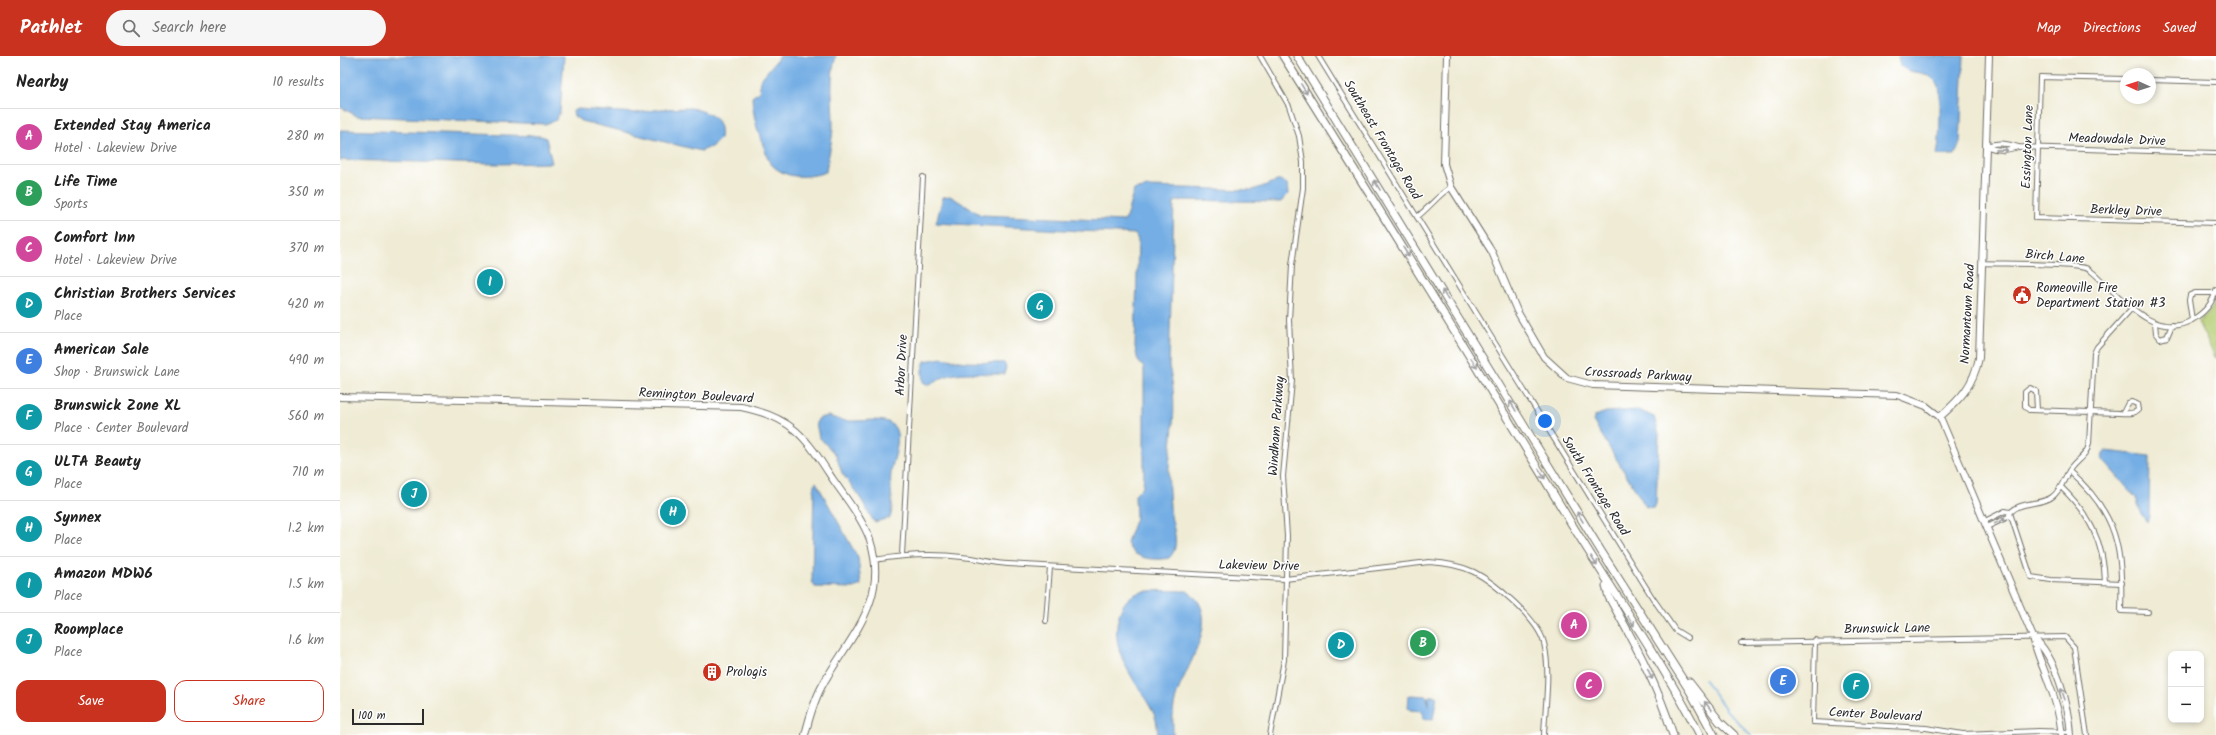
<!DOCTYPE html>
<meta charset="utf-8">
<style>
body{margin:0;font-family:Kalam,sans-serif;background:#f6f6f6;color:#222}
.controls{position:absolute;right:12px;bottom:12px;display:grid;overflow:hidden;border-radius:8px;box-shadow:0 2px 6px #0003}
.controls button{width:36px;height:36px;display:grid;place-items:center;padding:0;border:0;border-bottom:1px solid #e0e0e0;background:#fff;color:#222;font:20px sans-serif}
.compass{position:absolute;left:1780px;top:12px;width:36px;height:36px;border-radius:50%;background:#fff;box-shadow:0 2px 6px #0003;rotate:273deg}
.scale{position:absolute;left:12px;bottom:10px;width:72px;box-sizing:border-box;padding-left:4px;border:2px solid #2b2b2b;border-top:0;font-size:11px;line-height:14px;white-space:nowrap;color:#2b2b2b;-webkit-text-stroke:3px #fff;paint-order:stroke}
.you{position:absolute;left:1205px;top:365px;width:14px;height:14px;margin:-10px;border:3px solid #fff;border-radius:50%;background:#1a73e8;box-shadow:0 0 0 6px #1a73e833}
.badge{display:grid;place-items:center;width:26px;height:26px;border-radius:50%;background:#c8321e;color:#fff;font-size:13px;font-weight:700}
.pin{position:absolute;translate:-50% -50%;border:2px solid #fff;box-shadow:0 1px 4px #0006}
.list{margin:0;padding:0;list-style:none}
h2{display:flex;justify-content:space-between;align-items:center;height:52px;margin:0;padding:0 16px;font-size:17px}
h2 small{font-size:13px;font-weight:400;color:#767676}
.list li{display:grid;grid-template-columns:26px 1fr auto;gap:12px;align-items:center;box-sizing:border-box;height:56px;padding:0 16px;border-top:1px solid #e0e0e0}
.list b{display:block;font-size:15px;white-space:nowrap}
.list p{margin:0;font-size:13px;white-space:nowrap;color:#767676}
.list em{font-size:13px;font-style:normal;color:#767676}
.actions{display:flex;gap:8px;padding:12px 16px}
.actions a{flex:1;padding:9px 0;border:1px solid #c8321e;border-radius:12px;text-align:center;font-size:14px;color:#c8321e}
.actions .main{background:#c8321e;color:#fff}
.icon{flex:none;width:22px;height:22px;fill:none;stroke:currentColor;stroke-width:2;stroke-linecap:round;stroke-linejoin:round}
.map{position:relative;flex:none;width:1876px;height:679px;overflow:hidden}
header{display:flex;align-items:center;gap:24px;box-sizing:border-box;height:56px;padding:0 20px;background:#c8321e;color:#fff}
header strong{font-size:19px}
nav{display:flex;gap:22px;margin-inline-start:auto;font-size:14px}
.search{width:280px;height:36px;background:#f6f6f6;display:flex;align-items:center;gap:10px;box-sizing:border-box;padding:0 14px;border-radius:22px;color:#767676;font-size:15px}
main{display:flex}
aside{flex:1;background:#fff}
.map>svg:first-child{display:block}
</style>
<header>
<strong>Pathlet</strong>
<div class="search"><svg class="icon" aria-label="search" viewBox="0 0 24 24"><circle cx="10" cy="10" r="6"/><path d="M15 15l6 6"/></svg>Search here</div>
<nav><a>Map</a><a>Directions</a><a>Saved</a></nav>
</header>
<main>
<aside>
<h2>Nearby<small>10 results</small></h2>
<ul class="list">
<li><span class="badge" style="background:#d1479c">A</span><div><b>Extended Stay America</b><p>Hotel · Lakeview Drive</p></div><em>280 m</em></li>
<li><span class="badge" style="background:#2e9e5b">B</span><div><b>Life Time</b><p>Sports</p></div><em>350 m</em></li>
<li><span class="badge" style="background:#d1479c">C</span><div><b>Comfort Inn</b><p>Hotel · Lakeview Drive</p></div><em>370 m</em></li>
<li><span class="badge" style="background:#0f9aa8">D</span><div><b>Christian Brothers Services</b><p>Place</p></div><em>420 m</em></li>
<li><span class="badge" style="background:#3f7fe0">E</span><div><b>American Sale</b><p>Shop · Brunswick Lane</p></div><em>490 m</em></li>
<li><span class="badge" style="background:#0f9aa8">F</span><div><b>Brunswick Zone XL</b><p>Place · Center Boulevard</p></div><em>560 m</em></li>
<li><span class="badge" style="background:#0f9aa8">G</span><div><b>ULTA Beauty</b><p>Place</p></div><em>710 m</em></li>
<li><span class="badge" style="background:#0f9aa8">H</span><div><b>Synnex</b><p>Place</p></div><em>1.2 km</em></li>
<li><span class="badge" style="background:#0f9aa8">I</span><div><b>Amazon MDW6</b><p>Place</p></div><em>1.5 km</em></li>
<li><span class="badge" style="background:#0f9aa8">J</span><div><b>Roomplace</b><p>Place</p></div><em>1.6 km</em></li>
</ul>
<div class="actions"><a class="main">Save</a><a>Share</a></div>
</aside>
<div class="map">
<svg width="1876" height="679" viewBox="0 0 1876 679">
<rect width="100%" height="100%" fill="#fff"/>
<filter id="ink" filterUnits="userSpaceOnUse"><feTurbulence type="fractalNoise" baseFrequency=".025" numOctaves="2"/><feDisplacementMap in="SourceGraphic" scale="8" xChannelSelector="R" yChannelSelector="G"/><feConvolveMatrix kernelMatrix="1 2 1 2 8 2 1 2 1" color-interpolation-filters="sRGB"/></filter>
<filter id="wash" filterUnits="userSpaceOnUse"><feTurbulence type="fractalNoise" baseFrequency=".012" numOctaves="4" result="noise"/><feDisplacementMap in="SourceGraphic" scale="16" xChannelSelector="R" yChannelSelector="G"/><feGaussianBlur stdDeviation="0.9" result="paint"/><feColorMatrix in="noise" values="0 0 0 0 0 0 0 0 0 0 0 0 0 0 0 0 0 1.4 0 .05"/><feComposite in="paint" operator="in"/></filter>
<g filter="url(#wash)">
<rect width="100%" height="100%" fill="#efebd4"/>
<path fill="#b4cc71" stroke="#707c4e" d="M1876 245V303L1858 266 1871 254Z"/>
<g fill="#74aee4" stroke="#506c88">
<path d="M0 0H224L220 56 216 64 205 68 17 60 0 51Z"/>
<path d="M440 0H496C489 22 493 45 493 68 493 84 488 100 486 116 468 122 446 124 431 108 427 103 425 93 422 86 416 71 413 57 412 41L419 36 421 23Z"/>
<path d="M1558 0H1624L1620 87 1615 99H1598L1597 97C1600 92 1601 38 1599 30 1598 28 1595 25 1593 23 1582 11 1561 23 1558 0Z"/>
<path d="M351 52C370 57 383 61 380 83L371 91 361 95 241 65 234 60 233 55 237 53 296 57 321 53Z"/>
<path d="M0 74 201 80 206 82 212 107 156 108 0 104Z"/>
<path d="M940 124 947 128 948 138 941 146 843 144 834 146 829 311C838 343 832 378 829 410 828 424 829 437 830 450 830 467 843 489 829 502 814 505 791 503 787 486L796 462 795 439 803 431 804 414V312L798 305 795 291 798 184 795 178 596 167 603 141 610 140 641 159 785 165 794 134 808 131 913 134Z"/>
<path d="M602 302 625 306 664 307 666 311 664 318C636 319 615 311 589 329L583 326 582 314 585 305Z"/>
<path d="M1298 354 1314 361 1319 378 1316 448 1314 452 1306 451 1253 365 1255 360 1266 356Z"/>
<path d="M488 360C495 362 502 365 509 365 531 366 562 355 557 390 556 399 552 408 551 417 549 432 555 448 550 462L534 466 521 443 502 417 496 399 479 381 476 367 479 362Z"/>
<path d="M1766 395 1810 400 1809 460 1807 466 1802 459 1796 442 1762 403 1763 397Z"/>
<path d="M476 426 518 502 521 529 514 532 475 531 472 525 474 428Z"/>
<path d="M847 535C887 561 842 613 835 645 832 656 833 668 833 679H818C817 672 817 664 814 658 798 626 768 598 779 560 782 549 787 541 798 537 809 533 834 535 847 535Z"/>
<path d="M1069 639 1087 640 1088 650 1089 640H1097L1093 663H1084L1082 655 1070 654 1068 652Z"/>
</g>
<g fill="none" stroke-linecap="round" stroke-linejoin="round">
<path stroke="#74aee4" stroke-width="1.5" d="M1364 623 1387 655 1411 679"/>
</g>
</g>
<g filter="url(#ink)">
<g fill="none" stroke-linecap="round" stroke-linejoin="round">
<g stroke="#706e66" stroke-width="6">
<g id="street">
<path d="M920 0 949 50 959 80 963 106V132L952 209 949 264 952 325 943 420 947 480 944 604 930 679"/>
<path d="M978 0 1077 161C1090 151 1098 139 1111 131"/>
<path d="M1786 23 1700 21 1696 162 1876 167"/>
<path d="M1810 24 1876 26"/>
<path d="M1646 90C1657 86 1667 87 1678 91L1876 97"/>
<path d="M1646 90C1657 95 1666 95 1678 91"/>
<path d="M1077 161 1312 541 1335 574 1348 582"/>
<path d="M1642 207C1660 208 1737 207 1748 213 1753 216 1758 221 1762 225 1785 246 1817 284 1852 264 1864 257 1873 247 1876 234"/>
<path d="M1852 264 1849 244 1850 239 1855 237H1875"/>
<path d="M1815 267 1816 278 1820 283 1827 281 1832 269"/>
<path d="M1697 354 1696 335 1690 332 1685 336V350L1689 354H1691C1720 355 1750 356 1779 357 1785 357 1793 359 1798 354L1797 348 1792 346 1788 347 1783 357"/>
<path d="M1729 415C1778 457 1783 494 1781 555L1808 556"/>
<path d="M1721 431C1749 458 1764 486 1765 526"/>
<path d="M1670 457 1691 521 1711 524 1782 527"/>
<path d="M1645 465 1665 455 1670 456"/>
<path d="M1647 471 1668 461C1675 444 1700 450 1712 441 1722 434 1724 421 1731 412 1738 403 1747 399 1749 388L1754 297 1757 291 1792 252"/>
<path d="M562 499 583 121"/>
<path d="M534 504C563 499 592 497 622 501 637 502 652 507 668 508L945 523 1089 506C1105 507 1120 509 1134 516 1155 527 1198 563 1204 587 1211 616 1205 650 1204 679"/>
<path d="M706 565 710 511"/>
<path d="M1475 584 1473 666 1586 672 1623 678 1699 675 1731 676"/>
<path d="M1401 587 1725 581 1734 591 1747 679"/>
</g>
</g>
<g stroke="#706e66" stroke-width="8">
<g id="secondary">
<path d="M1107 0 1104 108 1111 131 1152 196 1177 255 1204 301 1227 322 1253 329 1557 339 1586 350 1600 361 1693 581C1696 596 1703 610 1708 625 1715 642 1720 661 1722 679"/>
<path d="M0 341 401 351C452 361 465 380 492 422 505 441 522 462 530 484 550 545 509 581 482 630 474 645 469 663 465 679"/>
<path d="M1600 361C1621 342 1633 330 1639 302L1649 0"/>
<path d="M1693 581C1716 601 1729 649 1731 679"/>
</g>
</g>
<g stroke="#706e66" stroke-width="9">
<g id="highway">
<path d="M943 0C1041 155 1136 310 1231 467 1274 537 1322 606 1360 679"/>
<path d="M957 0 1261 495 1350 635 1374 679"/>
<path d="M1266 530 1269 541C1294 586 1318 630 1333 679"/>
<path d="M1349 626 1380 666 1394 679"/>
</g>
</g>
<use href="#street" stroke="#fff" stroke-width="4"/>
<use href="#secondary" stroke="#fff" stroke-width="6"/>
<use href="#highway" stroke="#fff" stroke-width="7"/>
</g>
<defs><path id="oneway-shaft" d="M-6 0H5M1.5-3L5.5 0L1.5 3" fill="none" stroke-width="1.6" stroke-linecap="round" stroke-linejoin="round"/></defs>
<g stroke="#a0a0a0">
<use href="#oneway-shaft" transform="translate(964 33) rotate(58)"/>
<use href="#oneway-shaft" transform="translate(1662 94) rotate(1)"/>
<use href="#oneway-shaft" transform="translate(1037 129) rotate(-122)"/>
<use href="#oneway-shaft" transform="translate(1066 196) rotate(58)"/>
<use href="#oneway-shaft" transform="translate(1105 239) rotate(-121)"/>
<use href="#oneway-shaft" transform="translate(1134 307) rotate(59)"/>
<use href="#oneway-shaft" transform="translate(1173 350) rotate(-121)"/>
<use href="#oneway-shaft" transform="translate(1202 418) rotate(59)"/>
<use href="#oneway-shaft" transform="translate(1240 461) rotate(-121)"/>
<use href="#oneway-shaft" transform="translate(1660 465) rotate(-26)"/>
<use href="#oneway-shaft" transform="translate(1254 505) rotate(59)"/>
<use href="#oneway-shaft" transform="translate(1291 565) rotate(58)"/>
<use href="#oneway-shaft" transform="translate(1310 618) rotate(66)"/>
<use href="#oneway-shaft" transform="translate(1723 638) rotate(-109)"/>
<use href="#oneway-shaft" transform="translate(1368 650) rotate(-128)"/>
</g>
</g>
<defs>
<g id="civic-disc" transform="scale(1)"><circle r="9.5" fill="#c8321e" stroke="#fff"/><path d="M-.6-6.5H3V-4.5H.6V-3L4-1V1h2V6H-6V1h2V-1L-.6-3ZM-1.2 2.5V6h2.4V2.5Z" fill="#fff"/></g>
<g id="building-disc" transform="scale(1)"><circle r="9.5" fill="#c8321e" stroke="#fff"/><path d="M-4-6H4V6H1V3H-1V6H-4ZM-2.5-4.3h1.7v1.8h-1.7ZM.8-4.3h1.7v1.8H.8ZM-2.5-1h1.7V.8h-1.7ZM.8-1h1.7V.8H.8Z" fill="#fff"/></g>
</defs>
<g fill-rule="evenodd">
<use href="#civic-disc" x="1682" y="239"/>
<use href="#building-disc" x="372" y="616"/>
</g>
<g text-anchor="middle" dominant-baseline="central" stroke-width="3" stroke-linejoin="round" paint-order="stroke">
<g font-size="13" fill="#2b2b2b" stroke="#fff">
<text transform="translate(1042 84) rotate(59)">Southeast Frontage Road</text>
<text transform="translate(1777 84) rotate(2)">Meadowdale Drive</text>
<text transform="translate(1688 91) rotate(-88)">Essington Lane</text>
<text transform="translate(1786 155) rotate(2)">Berkley Drive</text>
<text transform="translate(1715 201) rotate(5)">Birch Lane</text>
<text transform="translate(1628 258) rotate(-87)">Normantown Road</text>
<text transform="translate(562 309) rotate(-87)">Arbor Drive</text>
<text transform="translate(1298 319) rotate(3)">Crossroads Parkway</text>
<text transform="translate(356 340) rotate(3)">Remington Boulevard</text>
<text transform="translate(937 370) rotate(-86)">Windham Parkway</text>
<text transform="translate(1255 430) rotate(58)">South Frontage Road</text>
<text transform="translate(919 510) rotate(1)">Lakeview Drive</text>
<text transform="translate(1547 573) rotate(-1)">Brunswick Lane</text>
<text transform="translate(1535 659) rotate(3)">Center Boulevard</text>
</g>
<g font-size="13" fill="#2b2b2b" stroke="#fff" text-anchor="start">
<text x="1696" y="232">Romeoville Fire<tspan x="1696" dy="15">Department Station #3</tspan></text>
<text x="386" y="616">Prologis</text>
</g>
</g>
</svg>
<div class="controls">
<button>+</button>
<button>−</button>
</div>
<svg class="compass" viewBox="-18 -18 36 36"><path d="M0-13l5 13h-10z" fill="#e53935"/><path d="M0 13l5-13h-10z" fill="#767676"/></svg>
<div class="scale">100 m</div>
<div class="you"></div>
<div class="pin badge" style="left:1234px;top:569px;background:#d1479c">A</div>
<div class="pin badge" style="left:1083px;top:587px;background:#2e9e5b">B</div>
<div class="pin badge" style="left:1249px;top:629px;background:#d1479c">C</div>
<div class="pin badge" style="left:1001px;top:589px;background:#0f9aa8">D</div>
<div class="pin badge" style="left:1443px;top:625px;background:#3f7fe0">E</div>
<div class="pin badge" style="left:1516px;top:630px;background:#0f9aa8">F</div>
<div class="pin badge" style="left:700px;top:250px;background:#0f9aa8">G</div>
<div class="pin badge" style="left:333px;top:456px;background:#0f9aa8">H</div>
<div class="pin badge" style="left:150px;top:226px;background:#0f9aa8">I</div>
<div class="pin badge" style="left:74px;top:438px;background:#0f9aa8">J</div>
</div>
</main>
